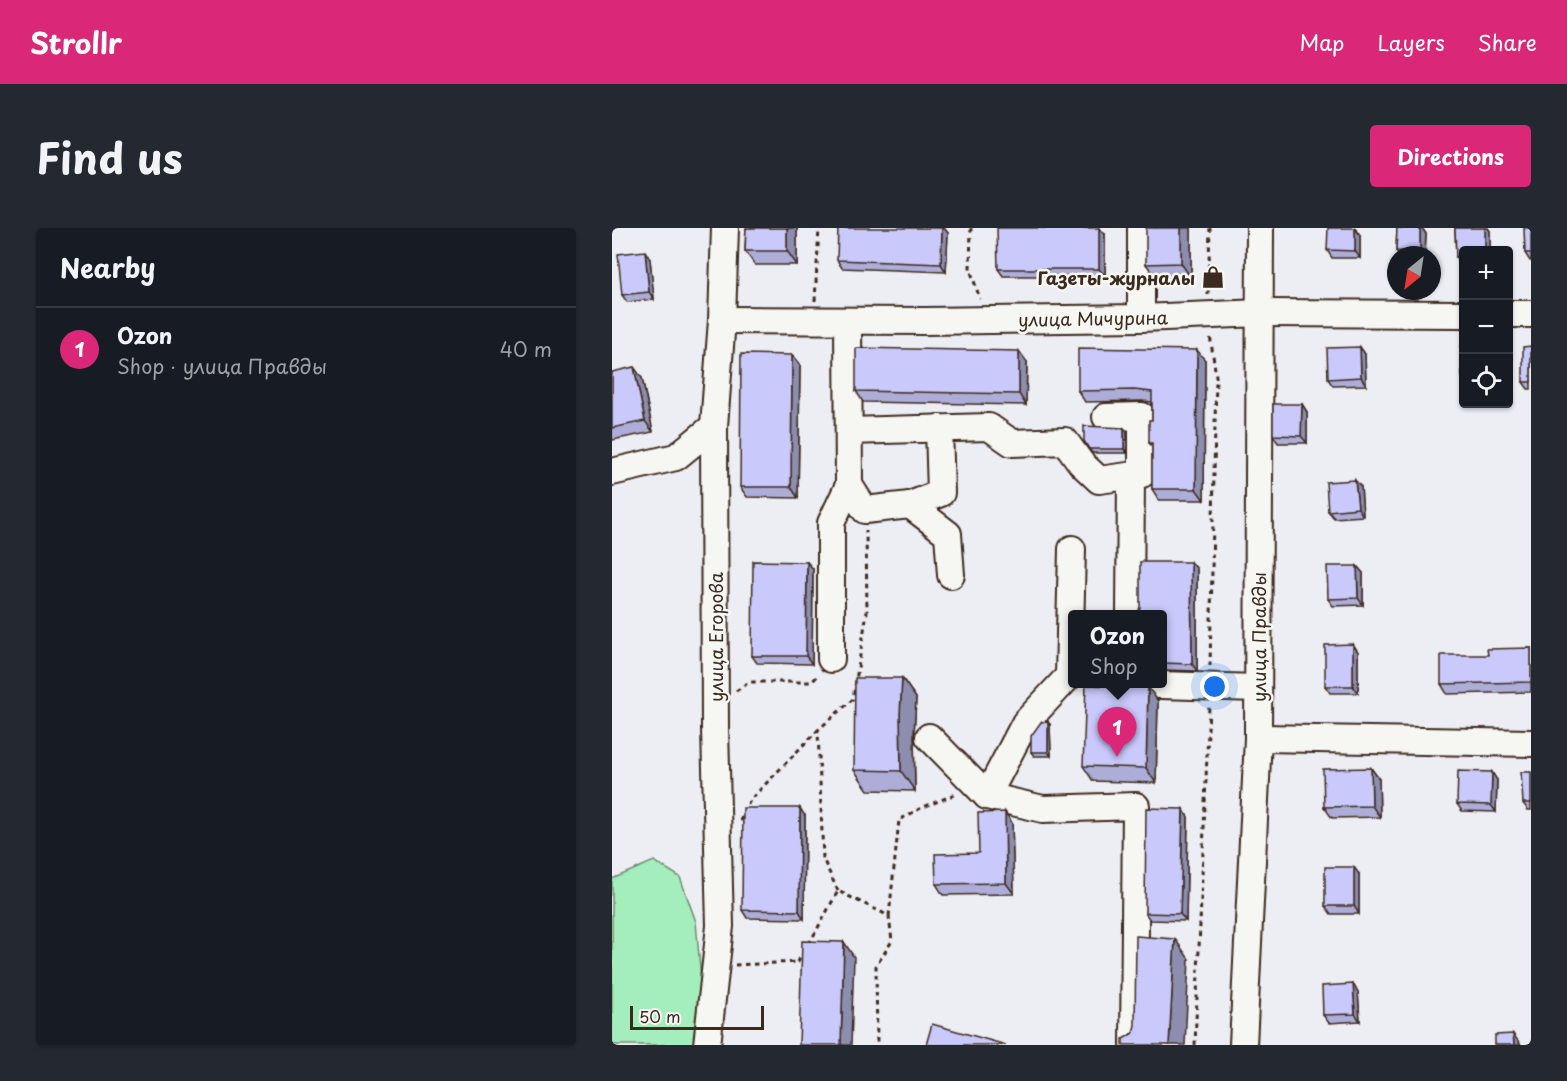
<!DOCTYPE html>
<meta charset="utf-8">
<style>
body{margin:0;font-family:"Playpen Sans",sans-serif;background:#242831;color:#f1f3f6}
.controls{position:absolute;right:18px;top:18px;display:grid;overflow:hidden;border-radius:6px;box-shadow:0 2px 4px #0004}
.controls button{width:54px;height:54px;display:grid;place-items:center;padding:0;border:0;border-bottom:2px solid #363941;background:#171b24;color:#f1f3f6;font:30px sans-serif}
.compass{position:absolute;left:775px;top:18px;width:54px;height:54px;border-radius:50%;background:#171b24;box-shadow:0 2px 4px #0004;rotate:210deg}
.scale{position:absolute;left:18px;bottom:15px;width:134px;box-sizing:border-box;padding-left:6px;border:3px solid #3b2a1e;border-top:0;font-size:16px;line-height:21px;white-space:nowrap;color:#3b2a1e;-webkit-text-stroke:4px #f6f6f2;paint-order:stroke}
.you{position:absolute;left:603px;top:459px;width:21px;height:21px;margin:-15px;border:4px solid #fff;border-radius:50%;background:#1a73e8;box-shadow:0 0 0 9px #1a73e833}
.badge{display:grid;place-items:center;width:39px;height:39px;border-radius:50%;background:#db2777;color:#fff;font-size:20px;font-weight:700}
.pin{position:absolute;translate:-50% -50px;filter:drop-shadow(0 2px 3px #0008)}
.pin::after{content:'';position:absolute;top:32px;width:21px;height:18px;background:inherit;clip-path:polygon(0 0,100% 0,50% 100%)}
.popup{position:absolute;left:456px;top:382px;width:99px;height:78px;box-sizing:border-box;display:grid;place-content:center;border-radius:6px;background:#171b24;filter:drop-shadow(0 2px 4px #0005);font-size:20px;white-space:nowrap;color:#9ea1a6}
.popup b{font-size:22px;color:#f1f3f6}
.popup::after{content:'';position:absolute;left:50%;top:100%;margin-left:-12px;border:12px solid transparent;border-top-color:#171b24}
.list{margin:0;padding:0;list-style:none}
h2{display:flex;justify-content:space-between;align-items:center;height:78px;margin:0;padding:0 24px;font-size:26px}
h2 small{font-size:20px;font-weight:400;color:#9ea1a6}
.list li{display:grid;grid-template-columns:39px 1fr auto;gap:18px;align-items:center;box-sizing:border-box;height:84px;padding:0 24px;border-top:2px solid #363941}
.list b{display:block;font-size:22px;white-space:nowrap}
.list p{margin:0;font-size:20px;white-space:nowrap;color:#9ea1a6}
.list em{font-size:20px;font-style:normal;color:#9ea1a6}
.icon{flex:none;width:33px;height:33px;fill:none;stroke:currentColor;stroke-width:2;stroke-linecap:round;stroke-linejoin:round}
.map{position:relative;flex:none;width:919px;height:817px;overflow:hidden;border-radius:6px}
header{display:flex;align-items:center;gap:36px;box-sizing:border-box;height:84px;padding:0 30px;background:#db2777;color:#fff}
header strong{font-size:28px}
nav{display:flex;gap:33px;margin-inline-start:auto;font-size:21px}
.intro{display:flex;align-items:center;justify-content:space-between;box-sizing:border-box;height:144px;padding:0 36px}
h1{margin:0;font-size:42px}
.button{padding:15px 27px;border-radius:6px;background:#db2777;color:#fff;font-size:21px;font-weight:700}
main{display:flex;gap:36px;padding:0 36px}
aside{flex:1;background:#171b24;border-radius:6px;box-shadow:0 2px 4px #0004}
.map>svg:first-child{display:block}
</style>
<header>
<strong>Strollr</strong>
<nav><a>Map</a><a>Layers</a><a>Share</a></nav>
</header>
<div class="intro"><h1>Find us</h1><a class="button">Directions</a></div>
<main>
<aside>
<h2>Nearby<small></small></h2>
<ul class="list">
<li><span class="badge">1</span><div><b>Ozon</b><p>Shop · улица Правды</p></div><em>40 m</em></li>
</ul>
</aside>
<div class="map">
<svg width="919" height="817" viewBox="0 0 919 817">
<rect width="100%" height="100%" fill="#ededf4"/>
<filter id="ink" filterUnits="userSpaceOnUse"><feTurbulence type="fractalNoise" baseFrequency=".0167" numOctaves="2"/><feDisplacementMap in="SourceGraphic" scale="12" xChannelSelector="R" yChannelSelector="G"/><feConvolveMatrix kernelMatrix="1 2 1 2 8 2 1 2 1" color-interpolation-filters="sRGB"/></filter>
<g filter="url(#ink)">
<path fill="#a4edbc" stroke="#708c6d" stroke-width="1.5" d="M42 633 68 649 84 694 89 752 85 817H0V651Z"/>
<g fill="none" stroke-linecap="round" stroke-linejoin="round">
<g stroke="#3b2a1e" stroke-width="30">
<g id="minor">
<path d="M529 0V90"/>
<path d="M897 86H919"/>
<path d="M110 92 314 93 529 90 649 85 852 86"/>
<path d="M236 93 237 257 253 282 298 277 336 306 339 347"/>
<path d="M237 203 377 199 400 215 453 213 469 235 487 252 530 246V188L494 189"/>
<path d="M0 244 64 229 102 198"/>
<path d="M298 277 329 265 327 200"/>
<path d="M518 386 519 248"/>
<path d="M219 431V295L237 257"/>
<path d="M517 456 645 460"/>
<path d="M317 509 375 568 431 581 524 578 522 817"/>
<path d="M646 510 919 515"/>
<path d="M375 568 413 495 457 448 460 321"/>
<path d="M95 817 108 698 103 501 102 198 110 92 113 0"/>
<path d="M631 817 646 510 648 0"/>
</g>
</g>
<g stroke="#3b2a1e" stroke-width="3" stroke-dasharray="4.5 4.5" stroke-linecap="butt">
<path d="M359 0 358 41 368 71"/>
<path d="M596 67 598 0"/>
<path d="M203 73 207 0"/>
<path d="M598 438 604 148 598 107"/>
<path d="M124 463 137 454H200L207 446"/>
<path d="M128 593 138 572 206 502"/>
<path d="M226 663 211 631 206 502 241 471 255 384 254 302"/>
<path d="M277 688 287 592 309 580 344 566"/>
<path d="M197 716 226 663 277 688 280 713 264 738 265 817"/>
<path d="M123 737 186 734 190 726"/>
<path d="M583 817 597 478"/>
</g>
<use href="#minor" stroke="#f6f6f2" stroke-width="26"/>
</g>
<g fill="#adadd8" stroke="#3b2a1e" stroke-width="1.5">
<path d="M134 0H185V37H143L133 23Z"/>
<path d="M330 0H332L336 5 334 44 230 40 225 32Z"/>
<path d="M579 0V50H544L534 36Z"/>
<path d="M743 0 748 7V30H720L715 22Z"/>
<path d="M785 0H810L814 6 813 27H787L784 23Z"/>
<path d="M843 0H876L878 3V22H852V37H849L844 29Z"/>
<path d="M919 0V33H918L913 25Z"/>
<path d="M493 6V48H391L386 41Z"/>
<path d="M38 31 42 71 15 74 10 67Z"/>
<path d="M919 118V161H916L911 154Z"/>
<path d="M748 119 753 126 754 157 721 158 716 151Z"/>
<path d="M593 132 592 272H547L540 261V218L537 215 540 192V174L530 173 473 174 466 163Z"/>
<path d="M415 134 414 177 251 174 244 163Z"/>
<path d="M188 137 186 270 135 269 128 259Z"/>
<path d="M0 144 30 150 41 204 0 212Z"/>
<path d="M690 176 695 184V215H666L661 207Z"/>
<path d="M515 203V225H480L472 213Z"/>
<path d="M749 259 751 288 722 290 716 283Z"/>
<path d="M195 334 201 341 200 436 145 435 140 428Z"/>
<path d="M579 334 585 341V443L550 442V387Z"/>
<path d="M745 338 751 345V377L721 378 716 371Z"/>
<path d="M741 416 746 424V465H718L713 458Z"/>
<path d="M919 420V464L835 466 829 456 876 427Z"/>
<path d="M290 450 304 470 302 506 303 563 256 562 242 542Z"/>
<path d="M546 473 544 555 481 553 471 538Z"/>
<path d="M438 497 439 528H422L419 524Z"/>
<path d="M759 540 767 551 768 589 720 590 712 579Z"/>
<path d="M919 544V582H916L911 575Z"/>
<path d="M885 552 884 584 850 583 845 576Z"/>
<path d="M571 581 576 589 574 693 538 692 533 685Z"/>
<path d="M393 584 400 595 402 666 331 667 324 656 367 625Z"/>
<path d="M193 588 192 691 135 690 130 682Z"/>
<path d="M747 646V686H719L713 678Z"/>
<path d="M741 756 746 764 748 793 717 795 711 787Z"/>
</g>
<g fill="#8d8db0" stroke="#3b2a1e" stroke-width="1.5">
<path d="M175 0H185V37L175 23Z"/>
<path d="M330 0H332L336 5 334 44 329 36Z"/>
<path d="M487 0 493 6V48L487 41Z"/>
<path d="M569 0H579V50L569 35Z"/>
<path d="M743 0 748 7V30L743 23Z"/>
<path d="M808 0H810L814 6 813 27H810L808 24Z"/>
<path d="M873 0H876L878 3V22H873Z"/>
<path d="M33 23 38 31 42 71 37 64Z"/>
<path d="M748 119 753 126 754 157 749 149Z"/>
<path d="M585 122 593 132 592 272 584 261Z"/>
<path d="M407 123 415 134 414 177 407 166Z"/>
<path d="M180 127 188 137 186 270 179 259Z"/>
<path d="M22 139 30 150 41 204 33 193Z"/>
<path d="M690 176 695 184V215L689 208Z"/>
<path d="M512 200 515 203V225L512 221Z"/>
<path d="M743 252 749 259 751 288 746 280Z"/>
<path d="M195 334 201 341 200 436 194 428Z"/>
<path d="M579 334 585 341V443L580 436Z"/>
<path d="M745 338 751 345V377L746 370Z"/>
<path d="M741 416 746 424V465L741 458Z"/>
<path d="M290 450 304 470 302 506 303 563 289 543 288 486Z"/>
<path d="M536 459 546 473 544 555 534 540Z"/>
<path d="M436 493 438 497 439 528 436 524Z"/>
<path d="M759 540 767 551 768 589 760 578Z"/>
<path d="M880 544 885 552 884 584 879 577Z"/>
<path d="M188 580 193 588 192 691 187 683Z"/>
<path d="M571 581 576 589 574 693 568 686Z"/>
<path d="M393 584 400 595 402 666 394 655Z"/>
<path d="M742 639 747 646V686L742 678Z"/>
<path d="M563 711 577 731 573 817H557Z"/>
<path d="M232 714 242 729 239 817H229Z"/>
<path d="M741 756 746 764 748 793 743 786Z"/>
<path d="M901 806 909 817H902Z"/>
</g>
<g fill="#c9c9fb" stroke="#3b2a1e" stroke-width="1.5">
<path d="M134 0H175V23H133Z"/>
<path d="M226 0H330L329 36 225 32Z"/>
<path d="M385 0H487V41H386Z"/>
<path d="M534 0H569V35L534 36Z"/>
<path d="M716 0H743V23L715 22Z"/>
<path d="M785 0H808V24L784 23Z"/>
<path d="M843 0H873V22H852V29H844Z"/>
<path d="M912 0H919V25H913Z"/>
<path d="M33 23 37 64 10 67 6 26Z"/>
<path d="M849 118H852V149H850Z"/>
<path d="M919 118V154H911V119Z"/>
<path d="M748 119 749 149 716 151 715 120Z"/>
<path d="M244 120 407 123V166L244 163Z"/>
<path d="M466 120 585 122 584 261H540V215H537V192H540V164L522 162 466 163Z"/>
<path d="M129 126 180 127 179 259H128Z"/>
<path d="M22 139 33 193 0 200V144Z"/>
<path d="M661 176H690L689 208 661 207Z"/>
<path d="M472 198 512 200V221H477L472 213Z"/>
<path d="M743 252 746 280 716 283 714 254Z"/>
<path d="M141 333 195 334 194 428H140Z"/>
<path d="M528 334H579L580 436 550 435V387H525L528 379Z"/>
<path d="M715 338H745L746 370 716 371Z"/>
<path d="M741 416V458H713V417Z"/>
<path d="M919 420V454L829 456V427H876L875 421Z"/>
<path d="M243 450H290L288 486 289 543 242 542Z"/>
<path d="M474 457 536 459 534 540 471 538Z"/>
<path d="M436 493V524H419V508L429 494Z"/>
<path d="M759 540 760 578 712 579 711 541Z"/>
<path d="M846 543 880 544 879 577 845 576Z"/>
<path d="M909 544H919V575H911Z"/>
<path d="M131 580H188L187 683 130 682Z"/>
<path d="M534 580 571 581 568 686 533 685Z"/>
<path d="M393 584 394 655 324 656 323 626 367 625 366 585Z"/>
<rect x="713" y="639" width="29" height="39"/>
<path d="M524 708 563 711 557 817H511V811L521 805 523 797Z"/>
<path d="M190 713 232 714 229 817H187Z"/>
<path d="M741 756 743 786 711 787 710 758Z"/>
<path d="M320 796 394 817H314Z"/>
<path d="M901 806 902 817H883V807Z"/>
</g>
</g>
<defs>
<g id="shop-bare" transform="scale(1.8)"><path d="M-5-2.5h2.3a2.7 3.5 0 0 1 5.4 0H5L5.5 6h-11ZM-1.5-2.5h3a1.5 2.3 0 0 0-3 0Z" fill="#3b2a1e" stroke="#f6f6f2" stroke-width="2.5" paint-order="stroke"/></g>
</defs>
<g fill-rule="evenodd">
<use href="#shop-bare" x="601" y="49"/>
</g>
<g text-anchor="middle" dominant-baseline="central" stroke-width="5" stroke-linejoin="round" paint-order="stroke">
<g font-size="18" font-weight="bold" fill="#3b2a1e" stroke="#f6f6f2" text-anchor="end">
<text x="583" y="49">Газеты-журналы</text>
</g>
<g font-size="18" fill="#3b2a1e" stroke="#f6f6f2">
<text transform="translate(481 90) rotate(-1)">улица Мичурина</text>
<text transform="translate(103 409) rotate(-90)">улица Егорова</text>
<text transform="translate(646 409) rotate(-90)">улица Правды</text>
</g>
</g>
</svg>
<div class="controls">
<button>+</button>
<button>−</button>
<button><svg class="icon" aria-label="locate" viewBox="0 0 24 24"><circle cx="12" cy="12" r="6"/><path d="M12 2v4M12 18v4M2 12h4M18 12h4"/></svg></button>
</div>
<svg class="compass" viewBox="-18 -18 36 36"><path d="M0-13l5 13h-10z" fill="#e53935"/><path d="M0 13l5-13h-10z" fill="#9ea1a6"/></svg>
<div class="scale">50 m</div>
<div class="you"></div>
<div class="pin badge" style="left:505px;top:529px">1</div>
<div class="popup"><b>Ozon</b>Shop</div>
</div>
</main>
